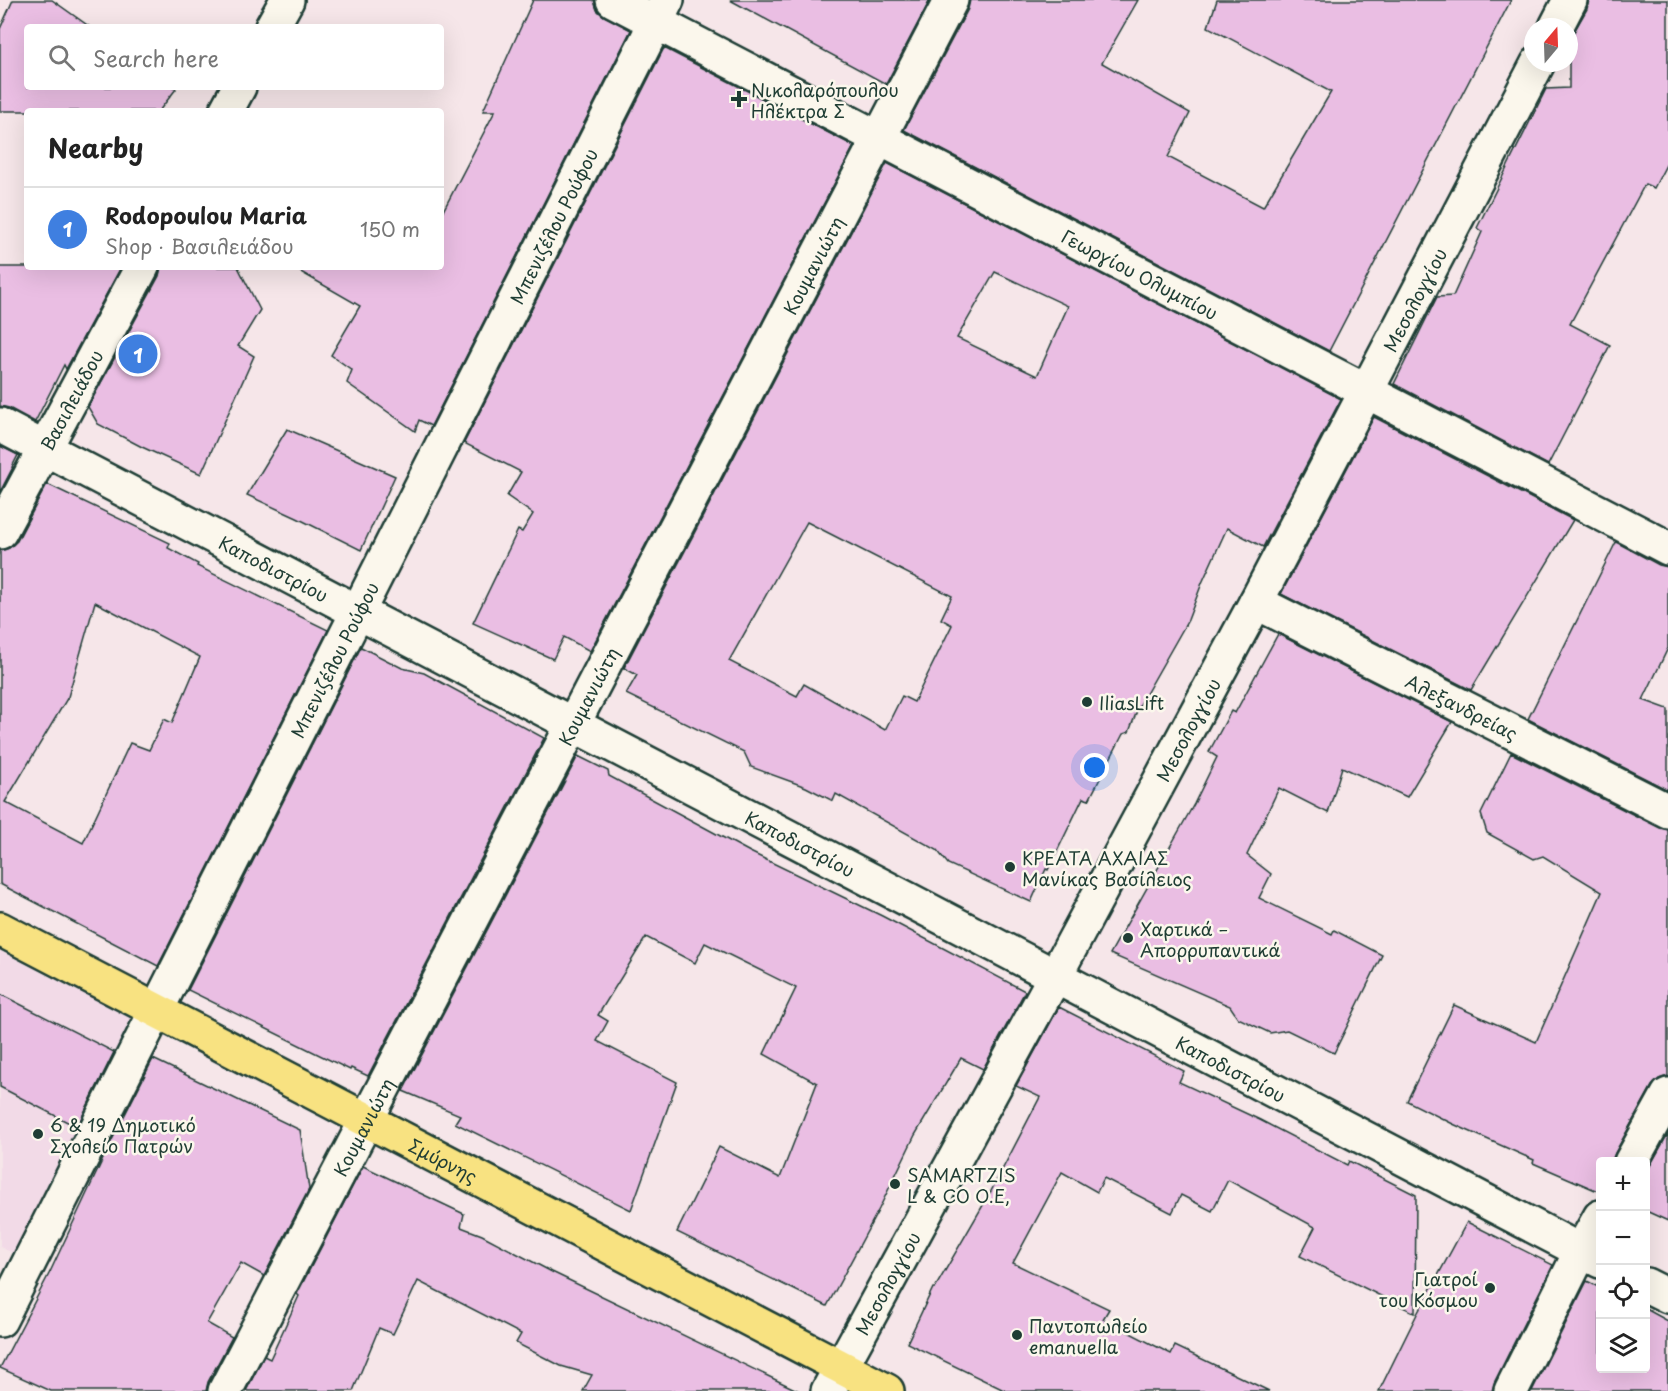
<!DOCTYPE html>
<meta charset="utf-8">
<style>
body{margin:0;font-family:"Playpen Sans",sans-serif;background:#f2f2f2;color:#222}
.controls{position:absolute;right:18px;bottom:18px;display:grid;overflow:hidden;border-radius:6px;box-shadow:0 6px 24px #0002}
.controls button{width:54px;height:54px;display:grid;place-items:center;padding:0;border:0;border-bottom:2px solid #e0e0e0;background:#fff;color:#222;font:30px sans-serif}
.compass{position:absolute;left:1524px;top:18px;width:54px;height:54px;border-radius:50%;background:#fff;box-shadow:0 6px 24px #0002;rotate:19deg}
.you{position:absolute;left:1095px;top:768px;width:21px;height:21px;margin:-15px;border:4px solid #fff;border-radius:50%;background:#1a73e8;box-shadow:0 0 0 9px #1a73e833}
.badge{display:grid;place-items:center;width:39px;height:39px;border-radius:50%;background:#7c3aed;color:#fff;font-size:20px;font-weight:700}
.pin{position:absolute;translate:-50% -50%;border:3px solid #fff;box-shadow:0 2px 6px #0006}
.list{margin:0;padding:0;list-style:none}
h2{display:flex;justify-content:space-between;align-items:center;height:78px;margin:0;padding:0 24px;font-size:26px}
h2 small{font-size:20px;font-weight:400;color:#767676}
.list li{display:grid;grid-template-columns:39px 1fr auto;gap:18px;align-items:center;box-sizing:border-box;height:84px;padding:0 24px;border-top:2px solid #e0e0e0}
.list b{display:block;font-size:22px;white-space:nowrap}
.list p{margin:0;font-size:20px;white-space:nowrap;color:#767676}
.list em{font-size:20px;font-style:normal;color:#767676}
.icon{flex:none;width:33px;height:33px;fill:none;stroke:currentColor;stroke-width:2;stroke-linecap:round;stroke-linejoin:round}
.map{position:relative;flex:none;width:1668px;height:1391px;overflow:hidden}
.search{position:absolute;background:#fff;box-shadow:0 6px 24px #0002;left:24px;top:24px;width:420px;height:66px;display:flex;align-items:center;gap:15px;box-sizing:border-box;padding:0 21px;border-radius:6px;color:#767676;font-size:22px}
.panel{position:absolute;background:#fff;box-shadow:0 6px 24px #0002;left:24px;top:108px;width:420px;height:162px;border-radius:6px}
.map>svg:first-child{display:block}
</style>
<div class="map">
<svg width="1668" height="1391" viewBox="0 0 1668 1391">
<rect width="100%" height="100%" fill="#f6e6e9"/>
<filter id="ink" filterUnits="userSpaceOnUse"><feTurbulence type="fractalNoise" baseFrequency=".0167" numOctaves="2"/><feDisplacementMap in="SourceGraphic" scale="12" xChannelSelector="R" yChannelSelector="G"/><feConvolveMatrix kernelMatrix="1 2 1 2 8 2 1 2 1" color-interpolation-filters="sRGB"/></filter>
<g filter="url(#ink)">
<path fill="#f2dae7" d="M0 951 136 1021 13 1253 0 1247Z"/>
<g fill="#eabee3" stroke="#1f3d34" stroke-width="1.5" fill-rule="evenodd">
<path d="M13 0H52L90 27H27V87H174L176 89 159 111H0V29Z"/>
<path d="M533 0H594L597 10 604 16 631 30 431 426 419 420 415 431 347 383 352 370 331 355 360 306 292 267H441V215L495 111H483Z"/>
<path d="M730 0H930L886 84Z"/>
<path d="M970 0H1138L1102 63 1190 113 1168 157 1263 207 1331 92 1208 27 1217 0H1511L1329 351 904 130 968 9Z"/>
<path d="M1589 0H1668V161L1654 188 1645 184 1570 324 1610 345 1548 465 1394 384 1437 297 1453 296 1482 232 1477 228 1546 89 1569 88V40L1587 9Z"/>
<path d="M664 48 854 146 590 651 564 637 553 659 473 623 518 530 522 532 533 514 507 496 521 472 464 443Z"/>
<path d="M887 163 1341 399 1263 547 1227 528 1202 583 1188 620 1138 708 1129 732 1123 734 1089 800 1083 798 1048 870 1046 869 1031 902 948 864 937 850 836 794 833 801 806 787 751 767 744 752 626 694 637 675 624 668ZM995 272 1068 306 1037 376 957 338ZM807 522 952 596 941 619 952 625 914 702 902 696 885 730 804 684 797 696 729 661Z"/>
<path d="M0 267H121L66 369 64 365 35 422 9 408 0 406Z"/>
<path d="M161 267H238L260 310 238 346 254 356 201 474 142 447 98 424 88 407 159 276Z"/>
<path d="M1374 417 1573 520 1471 690 1281 594Z"/>
<path d="M287 429 395 476 361 550 297 518 247 495Z"/>
<path d="M0 446 18 455 12 467H13L0 492Z"/>
<path d="M47 484 170 543 168 548 198 564 197 566 328 630 158 966 0 884V551L9 548 17 541ZM95 602 200 657 172 723 164 719 149 750 130 743 83 843 5 802 68 697Z"/>
<path d="M1616 542 1659 565 1668 567V648L1643 700 1668 709V790L1528 719Z"/>
<path d="M1278 634 1452 722 1407 797 1342 767 1328 813 1279 788 1247 855 1271 874 1259 898 1332 934 1334 930 1382 955 1334 1053 1287 1030 1270 1033 1238 1018 1230 1006 1110 954 1194 804 1217 757 1209 752 1231 711 1235 713Z"/>
<path d="M361 647 402 668 424 673 544 738 368 1076 351 1068 350 1070 188 990Z"/>
<path d="M1511 753 1660 828 1668 830V1076L1659 1079 1652 1086 1615 1153 1612 1161H1600V1192L1533 1163 1534 1160 1453 1124 1407 1101 1454 1005 1536 1042 1602 892 1543 856 1534 859 1487 833 1481 814Z"/>
<path d="M578 756 608 771 609 776 750 852 882 916 1025 991 983 1069 961 1058 915 1135 879 1209 827 1306 677 1232 719 1147 780 1178 817 1083 764 1054 796 988 705 943 695 963 646 937 598 1015 608 1021 597 1041 677 1082 631 1210 455 1123 460 1115 403 1091Z"/>
<path d="M0 994 114 1052 77 1127 0 1087Z"/>
<path d="M1059 1007 1184 1071 1179 1082 1260 1120 1347 1165 1349 1161 1416 1195 1415 1313 1300 1256 1315 1227 1228 1180 1212 1211 1181 1195 1172 1213 1104 1178 1097 1192 1062 1172 1013 1263 1109 1309 1103 1319 1171 1354 1175 1346 1269 1391H1006L907 1343 933 1288H935L989 1195 1040 1097 1016 1086Z"/>
<path d="M153 1059 300 1130 309 1189 264 1276 241 1263 207 1323 232 1337 208 1382 206 1391H51L0 1368 50 1272 110 1144Z"/>
<path d="M1668 1134V1221L1646 1211V1173Z"/>
<path d="M363 1166 464 1214 461 1227 482 1235 552 1272 799 1391H583L592 1375 561 1366 516 1343 521 1334 418 1281 393 1334 379 1328 353 1391H246L264 1356 270 1359 299 1296 297 1294Z"/>
<path d="M1467 1222 1553 1265 1494 1383 1492 1391H1379L1417 1314Z"/>
<path d="M1587 1281 1600 1288V1368H1646V1309L1668 1321V1391H1532Z"/>
</g>
<g fill="none" stroke-linecap="round" stroke-linejoin="round">
<g stroke="#1f3d34" stroke-width="38">
<g id="minor">
<path id="s1" d="M613 0 1668 548"/>
<path d="M272 27 287 0"/>
<path d="M1556 27 1570 0"/>
<path d="M226 111 239 87"/>
<path id="s2" d="M0 425 1600 1261"/>
<path id="s3" d="M0 532 142 267"/>
<path id="s4" d="M1256 602 1668 811"/>
<path d="M1631 1162 1668 1095"/>
<path d="M1646 1285 1668 1296"/>
<path id="s5" d="M0 1320 667 0"/>
<path id="s6" d="M225 1391 951 0"/>
<path id="s7" d="M828 1391 1055 976 1256 602 1538 63"/>
<path d="M1511 1391 1581 1251 1600 1217"/>
</g>
</g>
<g stroke="#1f3d34" stroke-width="38">
<g id="major">
<path id="s8" d="M0 929 887 1391"/>
</g>
</g>
<use href="#minor" stroke="#fbf7ec" stroke-width="33"/>
<use href="#major" stroke="#f8e281" stroke-width="33"/>
</g>
</g>
<g fill="#1f3d34" stroke="#fbf7ec" stroke-width="2">
<path d="M736 90h6v6h6v6h-6v6h-6v-6h-6v-6h6z"/>
<circle cx="1087" cy="702" r="6"/>
<circle cx="1010" cy="867" r="6"/>
<circle cx="1128" cy="938" r="6"/>
<circle cx="38" cy="1134" r="6"/>
<circle cx="895" cy="1184" r="6"/>
<circle cx="1490" cy="1288" r="6"/>
<circle cx="1017" cy="1335" r="6"/>
</g>
<g text-anchor="middle" dominant-baseline="central" stroke-width="5" stroke-linejoin="round" paint-order="stroke">
<g font-size="18" fill="#1f3d34" stroke="#fbf7ec" text-anchor="start">
<text x="751" y="89">Νικολαρόπουλου<tspan x="751" dy="21">Ηλέκτρα Σ</tspan></text>
<text x="1099" y="702">IliasLift</text>
<text x="1022" y="857">ΚΡΕΑΤΑ ΑΧΑΙΑΣ<tspan x="1022" dy="21">Μανίκας Βασίλειος</tspan></text>
<text x="1140" y="928">Χαρτικά –<tspan x="1140" dy="21">Απορρυπαντικά</tspan></text>
<text x="50" y="1124">6 &amp; 19 Δημοτικό<tspan x="50" dy="21">Σχολείο Πατρών</tspan></text>
<text x="907" y="1174">SAMARTZIS<tspan x="907" dy="21">L &amp; CO O.E,</tspan></text>
<text x="1478" y="1278" text-anchor="end">Γιατροί<tspan x="1478" dy="21">του Κόσμου</tspan></text>
<text x="1029" y="1325">Παντοπωλείο<tspan x="1029" dy="21">emanuella</tspan></text>
</g>
<g font-size="18" fill="#1f3d34" stroke="#fbf7ec">
<text stroke="none"><textPath href="#s5" startOffset="1226">Μπενιζέλου Ρούφου</textPath></text>
<text stroke="none"><textPath href="#s6" startOffset="1270">Κουμανιώτη</textPath></text>
<text stroke="none"><textPath href="#s1" startOffset="594">Γεωργίου Ολυμπίου</textPath></text>
<text stroke="none"><textPath href="#s7" startOffset="1239">Μεσολογγίου</textPath></text>
<text stroke="none"><textPath href="#s3" startOffset="150">Βασιλειάδου</textPath></text>
<text stroke="none"><textPath href="#s2" startOffset="309">Καποδιστρίου</textPath></text>
<text stroke="none"><textPath href="#s5" startOffset="740">Μπενιζέλου Ρούφου</textPath></text>
<text stroke="none"><textPath href="#s6" startOffset="784">Κουμανιώτη</textPath></text>
<text stroke="none"><textPath href="#s4" startOffset="231">Αλεξανδρείας</textPath></text>
<text stroke="none"><textPath href="#s7" startOffset="753">Μεσολογγίου</textPath></text>
<text stroke="none"><textPath href="#s2" startOffset="903">Καποδιστρίου</textPath></text>
<text stroke="none"><textPath href="#s2" startOffset="1389">Καποδιστρίου</textPath></text>
<text stroke="none"><textPath href="#s6" startOffset="298">Κουμανιώτη</textPath></text>
<text stroke="none"><textPath href="#s8" startOffset="500">Σμύρνης</textPath></text>
<text stroke="none"><textPath href="#s7" startOffset="123">Μεσολογγίου</textPath></text>
</g>
</g>
</svg>
<div class="controls">
<button>+</button>
<button>−</button>
<button><svg class="icon" aria-label="locate" viewBox="0 0 24 24"><circle cx="12" cy="12" r="6"/><path d="M12 2v4M12 18v4M2 12h4M18 12h4"/></svg></button>
<button><svg class="icon" aria-label="layers" viewBox="0 0 24 24"><path d="M12 4l9 5-9 5-9-5zM3 14l9 5 9-5"/></svg></button>
</div>
<svg class="compass" viewBox="-18 -18 36 36"><path d="M0-13l5 13h-10z" fill="#e53935"/><path d="M0 13l5-13h-10z" fill="#767676"/></svg>
<div class="you"></div>
<div class="pin badge" style="left:138px;top:354px;background:#3f7fe0">1</div>
<div class="search"><svg class="icon" aria-label="search" viewBox="0 0 24 24"><circle cx="10" cy="10" r="6"/><path d="M15 15l6 6"/></svg>Search here</div>
<section class="panel">
<h2>Nearby<small></small></h2>
<ul class="list">
<li><span class="badge" style="background:#3f7fe0">1</span><div><b>Rodopoulou Maria</b><p>Shop · Βασιλειάδου</p></div><em>150 m</em></li>
</ul>
</section>
</div>
